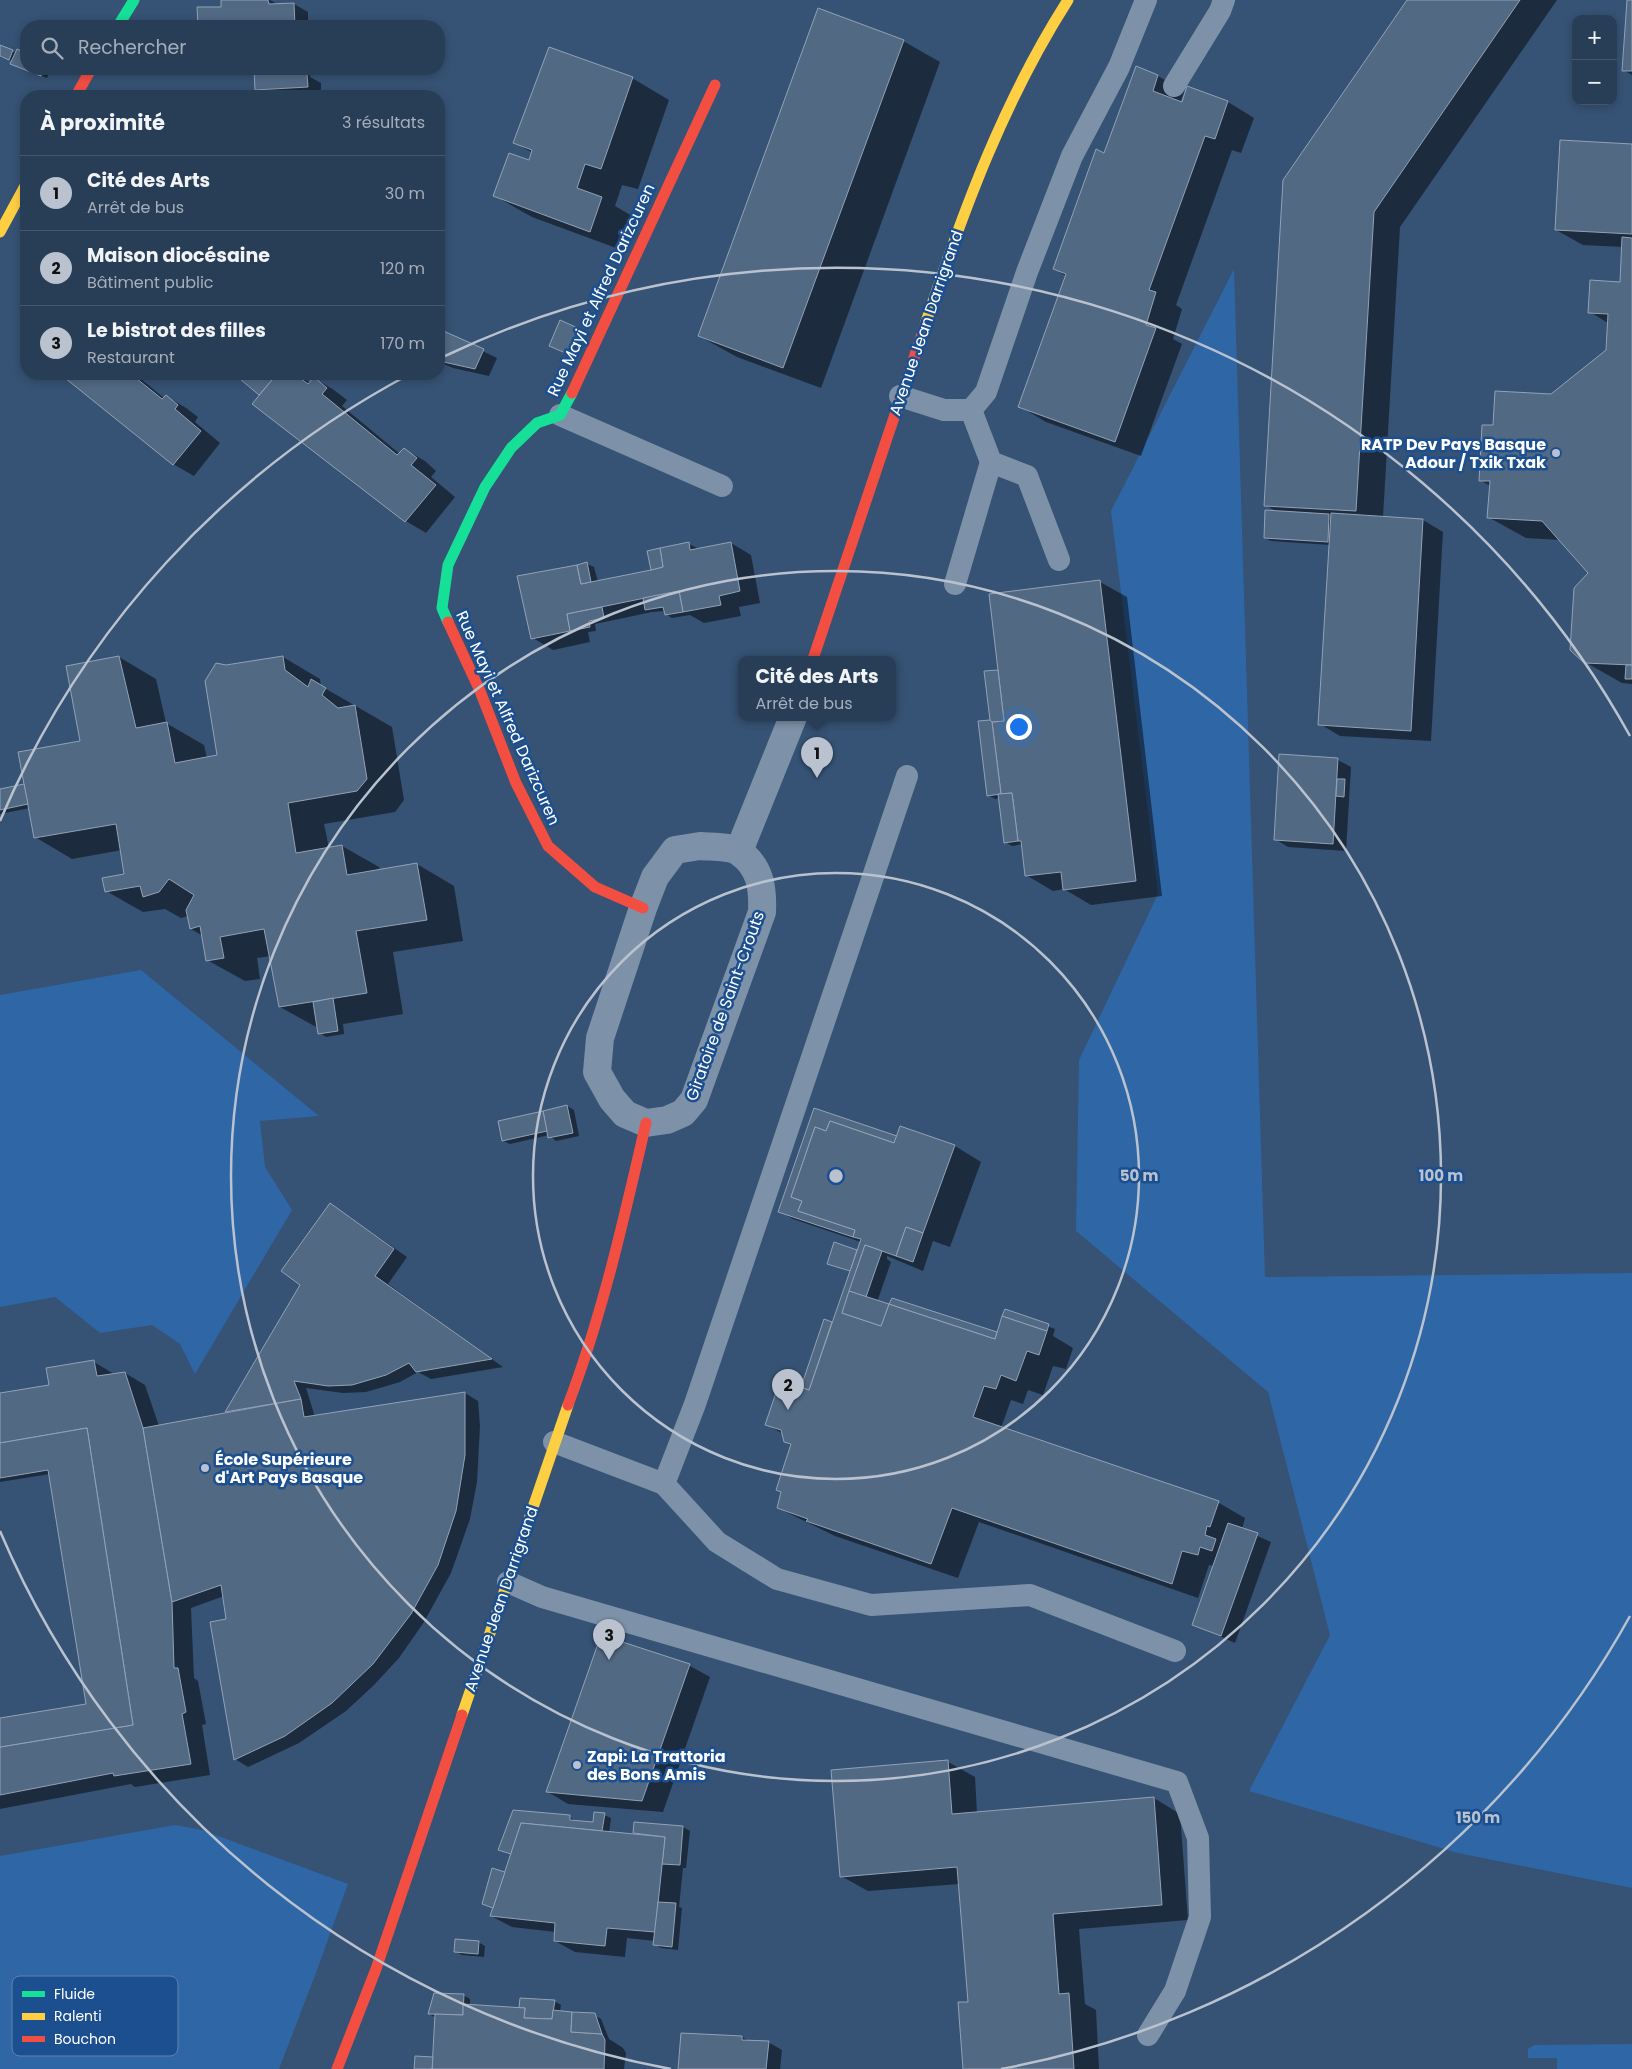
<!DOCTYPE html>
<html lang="fr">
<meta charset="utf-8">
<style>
body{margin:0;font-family:Poppins,sans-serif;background:#30455d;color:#f1f3f6}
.controls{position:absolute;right:15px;top:15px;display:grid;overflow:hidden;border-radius:10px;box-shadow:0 2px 8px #0003}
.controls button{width:45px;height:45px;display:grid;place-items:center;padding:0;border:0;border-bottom:1px solid #44576d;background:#283e57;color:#f1f3f6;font:25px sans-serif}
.you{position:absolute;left:1018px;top:726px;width:18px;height:18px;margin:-12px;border:4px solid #fff;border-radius:50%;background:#1a73e8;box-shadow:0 0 0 8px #1a73e833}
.badge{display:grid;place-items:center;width:32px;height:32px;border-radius:50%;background:#b9c2ce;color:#111;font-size:16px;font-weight:700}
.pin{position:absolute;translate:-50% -41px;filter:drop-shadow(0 1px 2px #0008)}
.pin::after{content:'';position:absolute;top:26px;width:18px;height:15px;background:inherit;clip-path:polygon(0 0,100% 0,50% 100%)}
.popup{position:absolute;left:738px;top:656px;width:158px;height:65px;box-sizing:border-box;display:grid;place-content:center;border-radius:10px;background:#283e57;filter:drop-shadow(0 1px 4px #0005);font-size:16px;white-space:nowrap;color:#a5aeba}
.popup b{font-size:19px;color:#f1f3f6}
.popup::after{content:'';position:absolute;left:50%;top:100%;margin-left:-10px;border:10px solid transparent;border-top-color:#283e57}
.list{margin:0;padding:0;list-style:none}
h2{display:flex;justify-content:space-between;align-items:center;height:65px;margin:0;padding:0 20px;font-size:21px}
h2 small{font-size:16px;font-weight:400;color:#a5aeba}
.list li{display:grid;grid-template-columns:32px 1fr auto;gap:15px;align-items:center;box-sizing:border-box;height:75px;padding:0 20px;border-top:1px solid #44576d}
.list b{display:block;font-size:19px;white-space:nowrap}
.list p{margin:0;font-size:16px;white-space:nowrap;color:#a5aeba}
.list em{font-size:16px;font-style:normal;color:#a5aeba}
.icon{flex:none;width:28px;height:28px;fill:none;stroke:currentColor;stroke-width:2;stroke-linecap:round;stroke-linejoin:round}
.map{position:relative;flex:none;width:1632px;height:2069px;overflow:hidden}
.search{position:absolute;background:#283e57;box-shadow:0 2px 8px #0003;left:20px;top:20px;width:425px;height:55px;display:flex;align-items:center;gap:12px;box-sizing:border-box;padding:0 18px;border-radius:20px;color:#a5aeba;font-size:19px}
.panel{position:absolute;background:#283e57;box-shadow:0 2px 8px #0003;left:20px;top:90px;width:425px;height:290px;border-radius:20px}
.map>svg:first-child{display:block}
</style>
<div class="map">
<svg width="1632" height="2069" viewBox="0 0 1632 2069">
<rect width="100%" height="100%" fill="#365274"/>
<g fill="#2f66a5">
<path d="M1234 269 1265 1277 1632 1273V1888L1458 1853 1249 1791 1330 1635 1268 1392 1076 1231 1079 1060 1158 894 1111 511Z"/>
<path d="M141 970 319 1116 260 1121 265 1167 292 1210 195 1374 180 1344 152 1325 100 1333 55 1297 0 1307V995Z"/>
<path d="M175 1825 202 1830 348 1884 316 1973 279 2069H0V1856Z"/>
<path d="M1632 2044V2069H1557V2058H1528V2049L1534 2045Z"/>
</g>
<g fill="#0007">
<path d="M239 0H270L279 5 294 4 308 12V26H199L198 8H223Z"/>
<path d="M1409 0H1557L1400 227 1383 517 1423 520 1443 532 1431 741 1340 736 1320 724 1330 545 1271 541 1265 538 1278 512 1265 505Z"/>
<path d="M1628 0H1632V75L1623 70Z"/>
<path d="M903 41 940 62 821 388 737 357 699 336Z"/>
<path d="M0 46 16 53 17 51 26 54V69H51L47 78 18 67 12 64 13 61 0 57Z"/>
<path d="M256 69H310V77L321 83V94L269 96 257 89Z"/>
<path d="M1158 76 1184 91 1180 103 1183 104 1187 87 1228 102 1254 118 1241 153 1232 150 1176 305 1182 309 1173 339 1182 344 1141 456 1046 422 1019 406 1066 276 1054 269 1105 154Z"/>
<path d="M632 78 669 100 638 189 622 185 615 206 639 220 627 252 532 217 495 196 530 161 533 153 515 143Z"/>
<path d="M1632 145V684L1622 683 1585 662 1589 574 1561 540 1526 538 1488 517 1490 486 1480 480 1494 426 1551 395 1607 351 1608 323 1590 312 1621 283 1623 247 1583 245 1556 230Z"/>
<path d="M439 330 497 358 489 376 453 368 439 362Z"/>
<path d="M580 330 586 334 575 357 557 349Z"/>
<path d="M62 374H135L164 398 166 396 186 408 198 417 195 422 220 443 194 476 173 464Z"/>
<path d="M246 374H298L310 383 314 378 334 390 347 400 342 406 400 454 404 449 425 461 436 471 431 477 455 497 426 533 406 521 254 404 261 395 242 379Z"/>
<path d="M731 543 751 555 760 603 739 607 741 616 704 623 690 615 672 618 666 614 665 611 652 612 595 624 596 631 588 632 590 642 553 650 533 638 587 564 594 567 598 582 653 571 689 544 699 549Z"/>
<path d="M1100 582 1127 597 1162 896 1091 905 1064 889 1053 891 1026 875 1023 844 1012 846 1005 842 1000 798 995 799 988 795 991 721 1000 671Z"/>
<path d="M119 657 156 679 166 723 204 745 207 759 218 756 226 666 283 657 320 679 321 686 392 727 404 800 395 812 324 824 329 848 342 846 379 867 380 871 417 864 454 886 463 941 393 952 403 1014 343 1024 344 1034 326 1037 320 1033 318 1028 280 1007 271 956 257 958 260 979 245 981 207 960 203 936 191 929 188 916 181 918 165 909 143 912 106 891 126 875 122 850 72 859 35 837 30 808 0 814V790L26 785 81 742Z"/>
<path d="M1338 760 1351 767 1346 851 1288 847 1275 839Z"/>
<path d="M567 1106 574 1110 579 1136 556 1141 549 1135 510 1144 503 1141Z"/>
<path d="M901 1128 955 1146 981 1162 950 1247 933 1241 923 1271 887 1256V1259L891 1262 877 1302 998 1334 1006 1311 1055 1329 1053 1336 1073 1348 1066 1369 1053 1366 1043 1395 1028 1390 1023 1404 1011 1400 1001 1428 1219 1503 1245 1518 1242 1529 1271 1542 1235 1643 1193 1624 1214 1566 1209 1565 1198 1598 979 1522 958 1578 835 1536 778 1508 792 1445 785 1441 783 1434 766 1424 808 1390 802 1387 825 1321 833 1324 851 1272 829 1263 835 1244 858 1251 861 1242 793 1219 780 1211 896 1137Z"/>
<path d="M344 1213 407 1257 388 1284 503 1367 431 1379 418 1372 400 1382 366 1392 343 1393 306 1388 315 1417 465 1393 478 1401 480 1426 477 1482 470 1519 451 1573 424 1622 399 1658 374 1685 346 1711 299 1743 248 1767 235 1759 228 1620 224 1596 191 1608 194 1678 198 1681 206 1724 202 1725 210 1775 135 1787 131 1784 0 1809V1719L88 1705 50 1474 0 1482V1394L50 1386 94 1362 114 1374 125 1373 145 1385 159 1426 225 1413Z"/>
<path d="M602 1636 690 1666 710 1677 663 1812 568 1804 548 1792Z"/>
<path d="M948 1762 975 1777 977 1813 1154 1798 1180 1814 1188 1920 1079 1929 1085 2004 1096 2010 1099 2069H965L969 2003 959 1884 868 1891 841 1876Z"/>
<path d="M604 1815 611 1818 609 1833 640 1836 634 1833 636 1823 683 1827 690 1831 686 1868H683L679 1907 682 1908 678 1950 661 1948 654 1944 655 1941 627 1938 625 1957 575 1952 555 1941 556 1932 512 1927 491 1916 494 1908 483 1903 505 1874 512 1855 500 1850 569 1816 576 1822 594 1824Z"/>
<path d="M478 1942 485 1946 484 1957 462 1955 456 1952Z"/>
<path d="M463 1995 470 1999V2005L525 2010 554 2001 561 2005 560 2012 594 2015 601 2019 609 2039 623 2048 626 2053 624 2069H416L433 2058 436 2018 429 2014Z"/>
<path d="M742 2037 749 2041 768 2042 782 2050 780 2069H681Z"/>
</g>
<g fill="#526984" stroke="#92a2b6">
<path d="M221 0H268L269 4 294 3 295 26H198L197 7H221Z"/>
<path d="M1407 0H1520L1374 212 1356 511 1264 506 1283 180Z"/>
<path d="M1627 0H1632V71H1622Z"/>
<path d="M818 8 904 40 783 368 698 336Z"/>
<path d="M0 45 13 50 9 60 0 56Z"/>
<path d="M549 47 633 77 601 169 585 164 577 188 602 197 590 232 493 196 509 153 529 160 532 150 513 143Z"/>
<path d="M17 49 26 53V69H43L41 76 10 64Z"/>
<path d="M1136 66 1158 75 1153 91 1182 102 1187 86 1228 101 1215 139 1205 136 1149 290 1156 292 1146 325 1156 328 1115 442 1018 407 1066 274 1053 269 1096 149 1104 153Z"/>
<path d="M254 69H297V74H307L308 87 255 90Z"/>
<path d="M1560 140 1632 144V234L1555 230Z"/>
<path d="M1622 237 1632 238V665L1584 663 1570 650 1574 588 1588 573 1542 521 1487 518 1490 481H1479L1482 425H1493L1495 391 1551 394 1606 350 1608 314 1588 313 1590 280 1620 282Z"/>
<path d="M560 320 580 329 568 354 549 346Z"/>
<path d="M439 329 484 349 475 369 439 361Z"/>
<path d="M60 374H131L162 399 166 395 178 405 175 409 201 431 173 465Z"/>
<path d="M244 374H277L259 395 240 379Z"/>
<path d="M277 374H295L308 384 314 377 327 388 322 394 397 455 404 448 417 458 411 465 436 485 405 522 252 404Z"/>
<path d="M1265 510 1329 514 1328 542 1264 538Z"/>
<path d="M1331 513 1423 519 1411 731 1318 725Z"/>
<path d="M689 542 690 550 731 542 740 591 719 596 721 605 683 612 679 591 567 614 570 631 531 639 517 576 577 565 581 584 651 570 663 567 660 548Z"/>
<path d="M660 548 663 567 651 570 647 551Z"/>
<path d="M587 562 591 582 581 584 577 565Z"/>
<path d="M1100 580 1136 881 1063 890 1061 872 1025 876 1021 841H1018L1012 793 1001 794 992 722 1004 721 989 594Z"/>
<path d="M679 591 683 612 665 615 663 607 645 610 643 598Z"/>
<path d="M602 607 604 618 589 621 590 627 570 631 567 614Z"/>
<path d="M119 656 136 728 167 722 175 763 217 755 205 681 216 663 226 665 283 656 285 670 308 687 311 679 326 688 322 695 338 708 355 705 367 779 357 791 288 803 296 853 342 845 347 875 417 863 427 920 356 931 367 993 279 1007 264 929 220 937 224 958 206 961 200 926 190 929 186 910 194 895 169 879 159 892 143 897 140 886 105 892 102 878 124 874 116 824 34 838 18 752 80 741 66 666Z"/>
<path d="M1626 665H1632V679H1625Z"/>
<path d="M998 670 1004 721 992 722 990 720 984 671Z"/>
<path d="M990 720 992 722 1001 794 987 796 978 721Z"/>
<path d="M1279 754 1338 758 1333 844 1274 840Z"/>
<path d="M1337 779H1345L1344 797 1336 796Z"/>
<path d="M24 784 28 804 0 810V789Z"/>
<path d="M1012 793 1018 841 1004 843 998 794Z"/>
<path d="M333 998 338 1031 318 1034 313 1002Z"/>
<path d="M567 1105 573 1133 548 1138 543 1111Z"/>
<path d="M814 1108 897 1136 894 1143 830 1121 826 1131 815 1127 791 1197 802 1201 798 1211 855 1230 853 1237 778 1212Z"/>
<path d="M543 1111 547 1131 502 1141 498 1121Z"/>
<path d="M830 1121 894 1143 900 1126 955 1145 923 1233 906 1227 896 1256 865 1245 842 1313 881 1326 889 1304 995 1339 1002 1316 1047 1331 1039 1355 1027 1351 1016 1381 1001 1375 996 1389 984 1386 973 1417 1219 1501 1210 1527 1207 1526 1205 1535 1216 1539 1212 1551 1200 1547 1198 1555 1182 1551 1172 1584 952 1508 931 1564 806 1521 808 1519 777 1508 781 1492 776 1490 791 1444 784 1442 781 1430 765 1425 780 1381 809 1390 861 1239 853 1237 855 1230 798 1211 802 1201 791 1197 815 1127 826 1131Z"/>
<path d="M330 1203 394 1249 375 1276 492 1359 416 1372 409 1363 386 1375 352 1385 328 1386 294 1381 301 1399 225 1412 300 1285 281 1271Z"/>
<path d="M906 1227 923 1233 913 1262 896 1256Z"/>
<path d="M834 1242 857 1250 850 1271 827 1264Z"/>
<path d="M865 1245 882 1251 866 1297 849 1291Z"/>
<path d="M849 1291 889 1304 881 1326 842 1313Z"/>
<path d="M892 1298 997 1332 995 1339 889 1304Z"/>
<path d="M1005 1309 1049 1324 1047 1331 1002 1316Z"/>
<path d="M824 1319 832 1322 809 1390 801 1387Z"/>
<path d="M94 1360 97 1376 125 1372 143 1428 172 1602 174 1668H178L186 1712 182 1714 191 1764 114 1776 113 1773 0 1795V1747L133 1725 87 1428 0 1443V1393L49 1385 46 1368Z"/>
<path d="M465 1392V1455L456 1511 438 1565 411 1614 373 1664 332 1703 285 1736 234 1760 210 1622 226 1619 221 1585 172 1602 143 1428 301 1399 304 1417Z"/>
<path d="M87 1428 133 1725 0 1747V1718L86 1704 48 1470 0 1478V1443Z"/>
<path d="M1228 1523 1258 1533 1221 1636 1192 1625Z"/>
<path d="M601 1635 690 1664 642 1801 546 1792Z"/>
<path d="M948 1760 952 1814 1154 1797 1162 1905 1053 1914 1059 1994 1069 1993 1074 2069H963L958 2002H968L957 1867 840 1877 831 1770Z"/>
<path d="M513 1810 570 1815V1820L593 1822 594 1812 605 1813 602 1831 521 1823 511 1854 498 1850Z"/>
<path d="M634 1822 683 1826 680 1865 662 1864 665 1837 633 1833Z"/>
<path d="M521 1823 665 1837 655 1932 607 1928 605 1946 554 1941 555 1923 490 1916Z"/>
<path d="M492 1868 505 1872 493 1908 482 1904Z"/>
<path d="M658 1902 676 1903 672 1947 653 1945Z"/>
<path d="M455 1939 479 1941 478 1954 454 1952Z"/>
<path d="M434 1993 464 1994 463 2015 428 2014Z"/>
<path d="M520 1998 555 2000 552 2019 524 2018 525 2008H519Z"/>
<path d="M463 2004 525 2008 524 2018 552 2019 553 2010 572 2012 571 2032 602 2034 605 2040 604 2069H432L435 2014 463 2015Z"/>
<path d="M572 2012 595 2013 602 2034 571 2032Z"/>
<path d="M681 2033 742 2036V2040L769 2041 766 2069H678Z"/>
<path d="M415 2056 433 2057 432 2069H414Z"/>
</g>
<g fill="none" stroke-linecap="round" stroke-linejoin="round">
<g stroke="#7d92a8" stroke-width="22">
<path d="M1174 86 1220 11 1224 0"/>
<path d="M900 396 944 410H971L986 392 1027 272 1072 156 1119 67 1146 0"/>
<path d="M971 410 991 462 1027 476 1059 560"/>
<path d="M560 415 722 486"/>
<path d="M955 584 991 462"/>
<path d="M554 1442 664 1484 695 1404 907 776"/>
<path d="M664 1484 717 1542 777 1579 871 1605 1030 1595 1175 1651"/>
<path d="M508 1582 542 1597 1177 1782 1198 1838 1200 1917 1175 1991 1148 2035"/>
</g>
<g stroke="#7d92a8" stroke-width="28">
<path d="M700 846C711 847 730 846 739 852 761 867 763 889 762 912L694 1100 683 1113 667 1120 646 1123 625 1114 612 1099 597 1072 600 1038 643 908 655 877 675 850Z"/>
<path d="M739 851 793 717"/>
</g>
<g stroke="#16e098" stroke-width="11">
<path d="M118 26 134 0"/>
<path d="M448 622 442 608 448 565 485 487 511 448 537 423 560 415 572 393"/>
</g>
<g stroke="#ffcf43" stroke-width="11">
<path d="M0 232 26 184"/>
<path d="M926 322C964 209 1004 100 1068 0"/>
<path d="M462 1715 568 1405"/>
</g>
<g stroke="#f24e42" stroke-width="11">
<path d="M76 96 91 69"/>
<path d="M572 393 715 85"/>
<path d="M448 622 480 691 516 783 548 846 595 887 643 908"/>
<path d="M813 659 926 322"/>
<path d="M568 1405C603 1313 624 1218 646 1123"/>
<path d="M337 2069 376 1969 462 1715"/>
</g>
</g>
<g fill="none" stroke="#b9c2ce" stroke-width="2.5">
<circle cx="836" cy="1176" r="303"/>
<circle cx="836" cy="1176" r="605"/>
<path d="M1630 1616A908 908 0 0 1 1001 2069M671 2069A908 908 0 0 1 0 1531M0 821A908 908 0 0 1 410 374M445 356A908 908 0 0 1 1630 736"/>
</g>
<g fill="#b9c2ce" stroke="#1b4f8f" stroke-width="2">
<circle cx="1556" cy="453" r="5"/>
<circle cx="205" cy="1468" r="5"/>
<circle cx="577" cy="1765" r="5"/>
</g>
<g text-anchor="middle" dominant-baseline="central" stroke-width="5" stroke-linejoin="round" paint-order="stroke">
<g font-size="16" fill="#fff" stroke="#1b4f8f">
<text transform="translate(601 290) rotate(-65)">Rue Mayi et Alfred Darizcuren</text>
<text transform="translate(926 323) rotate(-71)">Avenue Jean Darrigrand</text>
<text transform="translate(508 718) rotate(66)">Rue Mayi et Alfred Darizcuren</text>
<text transform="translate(725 1006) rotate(-70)">Giratoire de Saint-Crouts</text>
<text transform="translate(501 1599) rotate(-71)">Avenue Jean Darrigrand</text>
</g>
<g font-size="16" font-weight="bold" fill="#fff" stroke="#1b4f8f" text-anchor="start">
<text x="1546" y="444" text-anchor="end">RATP Dev Pays Basque<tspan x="1546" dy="18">Adour / Txik Txak</tspan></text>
<text x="215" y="1459">École Supérieure<tspan x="215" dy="18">d'Art Pays Basque</tspan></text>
<text x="587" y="1756">Zapi: La Trattoria<tspan x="587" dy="18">des Bons Amis</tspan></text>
</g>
</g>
<rect x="12" y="1976" width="166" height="80" rx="8" fill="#1b4f8f" stroke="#5f84b1" stroke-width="1"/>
<rect x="22" y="1991" width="23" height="6" fill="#16e098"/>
<rect x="22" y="2013" width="23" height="7" fill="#ffcf43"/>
<rect x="22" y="2036" width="23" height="6" fill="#f24e42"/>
<g font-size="14" fill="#fff">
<text x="54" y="1999">Fluide</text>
<text x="54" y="2021">Ralenti</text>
<text x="54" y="2044">Bouchon</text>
</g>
<circle cx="836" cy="1176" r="8" fill="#b9c2ce" stroke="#1b4f8f" stroke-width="2.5"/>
<g font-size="15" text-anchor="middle" font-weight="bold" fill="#b9c2ce" stroke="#1b4f8f" stroke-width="5" stroke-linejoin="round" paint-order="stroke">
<text x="1139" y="1181">50 m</text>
<text x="1441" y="1181">100 m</text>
<text x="1478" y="1823">150 m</text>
</g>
</svg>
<div class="controls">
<button>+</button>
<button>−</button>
</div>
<div class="you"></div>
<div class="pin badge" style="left:817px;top:778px">1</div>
<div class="popup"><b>Cité des Arts</b>Arrêt de bus</div>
<div class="pin badge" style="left:788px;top:1410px">2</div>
<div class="pin badge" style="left:609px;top:1660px">3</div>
<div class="search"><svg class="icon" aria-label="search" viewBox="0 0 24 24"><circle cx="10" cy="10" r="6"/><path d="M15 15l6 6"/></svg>Rechercher</div>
<section class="panel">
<h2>À proximité<small>3 résultats</small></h2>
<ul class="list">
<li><span class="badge">1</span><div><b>Cité des Arts</b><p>Arrêt de bus</p></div><em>30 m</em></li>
<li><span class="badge">2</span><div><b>Maison diocésaine</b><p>Bâtiment public</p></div><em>120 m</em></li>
<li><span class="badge">3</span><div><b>Le bistrot des filles</b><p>Restaurant</p></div><em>170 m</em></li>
</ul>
</section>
</div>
